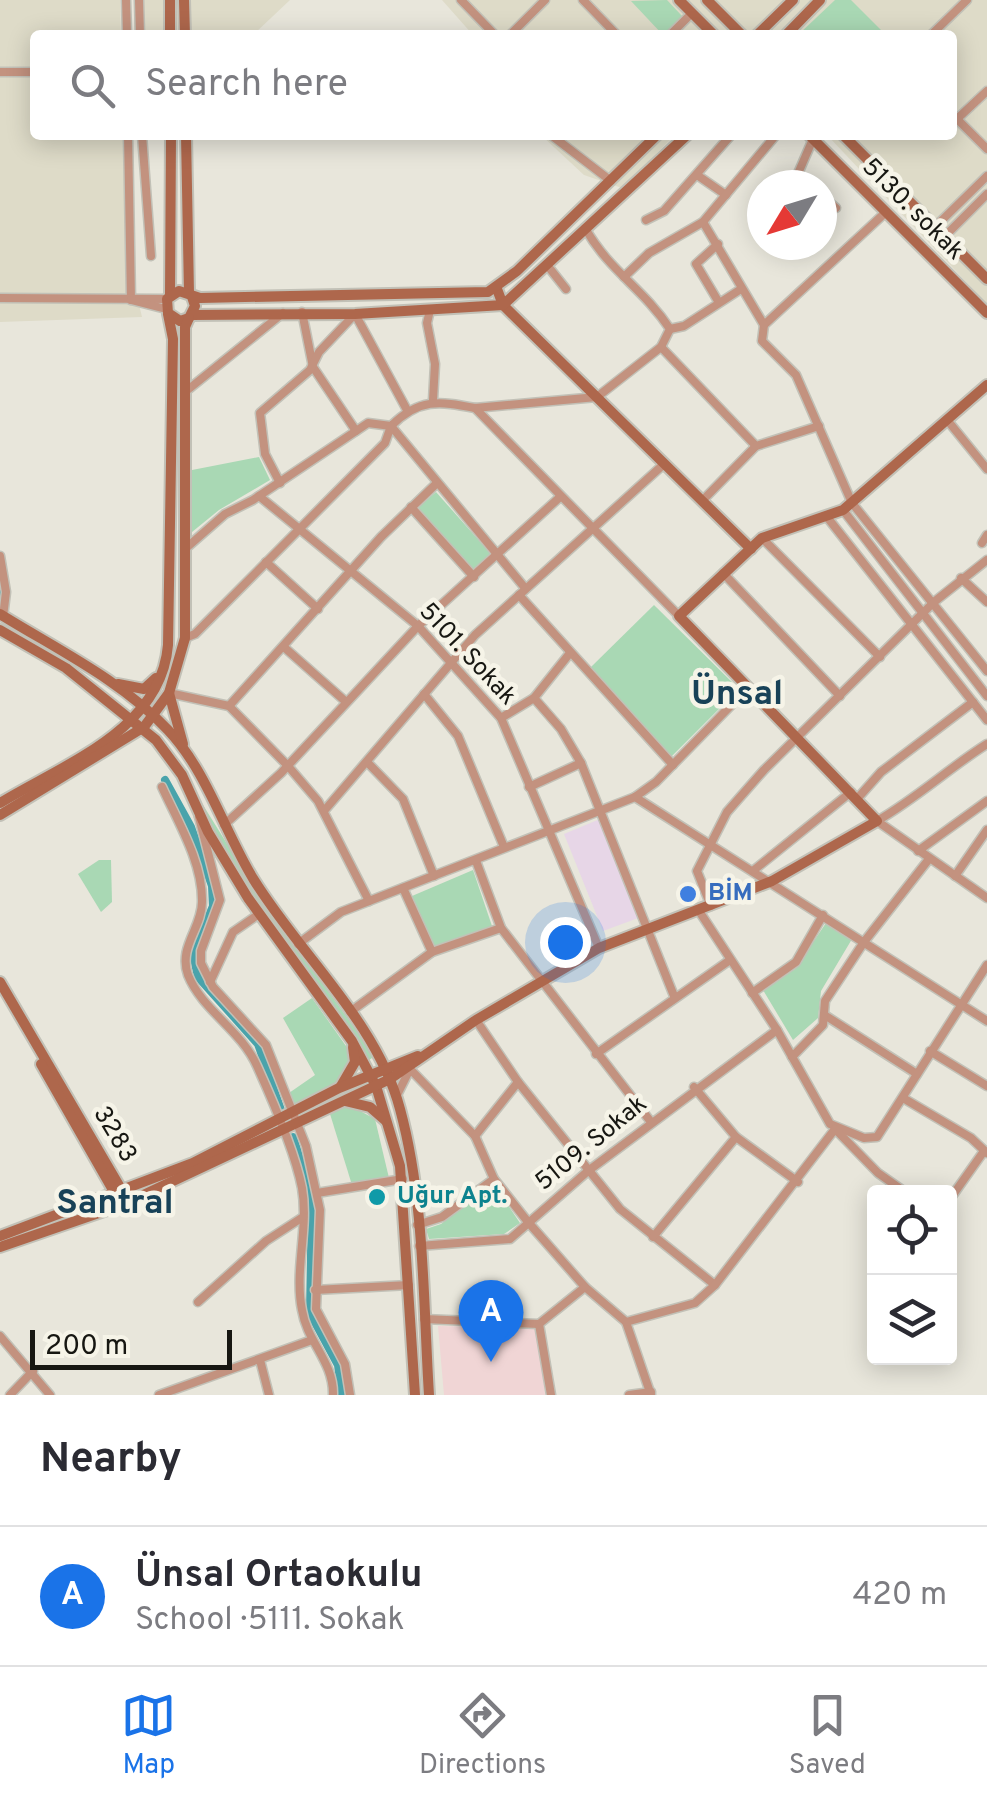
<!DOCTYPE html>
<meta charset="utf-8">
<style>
body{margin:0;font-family:Overpass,sans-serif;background:#f7f7f7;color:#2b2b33}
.controls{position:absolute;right:30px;bottom:30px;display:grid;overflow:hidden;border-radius:10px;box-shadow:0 5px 25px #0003}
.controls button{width:90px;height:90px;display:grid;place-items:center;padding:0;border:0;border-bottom:2px solid #e1e1e2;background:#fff;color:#2b2b33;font:50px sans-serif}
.compass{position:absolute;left:747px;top:170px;width:90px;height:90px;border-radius:50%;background:#fff;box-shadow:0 5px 25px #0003;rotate:232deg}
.scale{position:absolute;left:30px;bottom:25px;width:202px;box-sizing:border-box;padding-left:10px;border:5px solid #171712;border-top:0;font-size:28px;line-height:35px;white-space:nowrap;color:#171712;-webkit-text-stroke:8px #f6f4e8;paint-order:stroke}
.you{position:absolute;left:565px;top:942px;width:35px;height:35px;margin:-25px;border:8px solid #fff;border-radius:50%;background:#1a73e8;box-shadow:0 0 0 15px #1a73e833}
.badge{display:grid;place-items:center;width:65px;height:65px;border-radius:50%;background:#1a73e8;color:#fff;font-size:32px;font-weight:700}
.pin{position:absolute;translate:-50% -82px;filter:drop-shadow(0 2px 5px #0008)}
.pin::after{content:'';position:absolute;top:52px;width:35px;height:30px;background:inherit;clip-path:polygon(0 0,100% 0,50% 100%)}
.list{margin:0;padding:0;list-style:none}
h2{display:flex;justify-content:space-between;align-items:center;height:130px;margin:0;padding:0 40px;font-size:42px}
h2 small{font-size:32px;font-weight:400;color:#7c7c81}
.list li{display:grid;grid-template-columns:65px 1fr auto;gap:30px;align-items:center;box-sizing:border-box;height:140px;padding:0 40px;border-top:2px solid #e1e1e2}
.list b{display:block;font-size:38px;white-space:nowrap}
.list p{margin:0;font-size:32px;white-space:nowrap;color:#7c7c81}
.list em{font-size:32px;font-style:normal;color:#7c7c81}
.icon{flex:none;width:55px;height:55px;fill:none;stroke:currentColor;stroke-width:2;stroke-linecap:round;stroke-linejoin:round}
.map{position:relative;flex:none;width:987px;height:1395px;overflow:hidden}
.search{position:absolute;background:#fff;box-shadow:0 5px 25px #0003;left:30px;right:30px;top:30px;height:110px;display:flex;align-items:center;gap:25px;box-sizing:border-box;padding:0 35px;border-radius:10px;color:#7c7c81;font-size:38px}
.sheet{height:270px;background:#fff}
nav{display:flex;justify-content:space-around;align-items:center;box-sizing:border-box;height:140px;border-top:2px solid #e1e1e2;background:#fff;font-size:28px;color:#7c7c81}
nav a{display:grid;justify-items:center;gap:5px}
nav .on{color:#1a73e8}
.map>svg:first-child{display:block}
</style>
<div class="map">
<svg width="987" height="1395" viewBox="0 0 987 1395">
<rect width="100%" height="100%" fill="#e8e6db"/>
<path fill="#e7d6e7" d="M600 819 641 917 603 931 564 834Z"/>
<g fill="#dedbc8">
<path d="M0 0H120L121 35H35V135H124L126 250 142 317 0 322Z"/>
<path d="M134 0H290L253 35H134Z"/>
<path d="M442 0H987V304L827 135H952V35H473Z"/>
<path d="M541 135H675L622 188 584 175Z"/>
</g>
<path fill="#f0d5d5" d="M438 1326 538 1328 545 1395H444Z"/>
<g fill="#a9d8b4">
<path d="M667 0 682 16 663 35 631 1Z"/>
<path d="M835 0H851L886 35H798Z"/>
<path d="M259 457 270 480 219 510 192 532V470Z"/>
<path d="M436 492 491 554 471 571 416 509Z"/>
<path d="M654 605 739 689 671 757 591 667Z"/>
<path d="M159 734 260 897 375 1056 369 1060 257 900 156 737Z"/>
<path d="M99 860H111L112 902 101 912 78 874Z"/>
<path d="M473 870 492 926 434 948 412 896Z"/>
<path d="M826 923 852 939 821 991 818 1018 793 1040 763 990 795 969Z"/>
<path d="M312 998 351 1053C350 1084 318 1094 295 1107L289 1093 315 1075 283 1018Z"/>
<path d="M349 1105 375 1119 389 1178 352 1185 330 1114Z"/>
<path d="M493 1183 520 1223 504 1234 429 1239 426 1229 441 1224Z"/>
</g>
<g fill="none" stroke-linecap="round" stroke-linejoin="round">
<g stroke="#49a3ab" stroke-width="8">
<path d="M0 595 1 574"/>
<path d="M165 780 191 827 212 886 213 906 193 954 198 977 258 1044 281 1110"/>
<path d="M293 1137 312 1198 310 1313 338 1365 342 1395"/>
</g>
<g stroke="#c2c1b7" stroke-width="11">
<g id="street">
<path d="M126 0 127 35"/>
<path d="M139 0 140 35"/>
<path d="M461 0 495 35"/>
<path d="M583 0 617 35"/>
<path d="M510 35 545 0"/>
<path d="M670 35 692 13"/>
<path d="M931 35 967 0"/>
<path d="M0 72H35"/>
<path d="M952 114 987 149"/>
<path d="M957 119 987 91"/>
<path d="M128 135 131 300"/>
<path d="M142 135 151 256"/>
<path d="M551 135 611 181"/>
<path d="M697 175 726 195"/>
<path d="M793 185 813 139"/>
<path d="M822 196 836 208"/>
<path d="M886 212 764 325 762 341 796 375 852 503 987 671"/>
<path d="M646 220 664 211 731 135"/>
<path d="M703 222 764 325"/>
<path d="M935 227 987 176"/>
<path d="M945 236 987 194"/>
<path d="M718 244 696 264 718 301"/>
<path d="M547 265 566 289"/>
<path d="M624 277 649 253 703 222 776 135"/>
<path d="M0 298 167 299"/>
<path d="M131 300 166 309"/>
<path d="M430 310 427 323 435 364 433 400"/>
<path d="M302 312 313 367 356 431"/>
<path d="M670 329 684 326 741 289"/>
<path d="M661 347 756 446 819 426"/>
<path d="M185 392 283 313"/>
<path d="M475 408 597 397 661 347 670 329C642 287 610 272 585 228"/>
<path d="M948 421 987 469"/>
<path d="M391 426 525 588"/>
<path d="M280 483 265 454 260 413 310 370 319 352 355 314 407 410"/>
<path d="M259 496 418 626 501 718 599 948"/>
<path d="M702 501 756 446"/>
<path d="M411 507 474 577"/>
<path d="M843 510 987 696"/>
<path d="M827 517 987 720"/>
<path d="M762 538 880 657"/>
<path d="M982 543 987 535"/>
<path d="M185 549 225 514 253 500 368 423 391 426C419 398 439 401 475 408L679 616"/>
<path d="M0 556 6 592 3 617"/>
<path d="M266 562 318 609"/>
<path d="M723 573 840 696"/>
<path d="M961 578 987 602"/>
<path d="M519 595 673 765"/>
<path d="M185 638 195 634 385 443 391 426"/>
<path d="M285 648 345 701"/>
<path d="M169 693 229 706 288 766 318 801 369 901"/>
<path d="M424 694 458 736 504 847"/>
<path d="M534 698 561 729 581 763 674 996"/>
<path d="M229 706 381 537 437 483"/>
<path d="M501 718 534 698 570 653"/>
<path d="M987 744C949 768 917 798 877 821L987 898"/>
<path d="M367 762 403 799 434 876"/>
<path d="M162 787C178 822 203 863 202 902 202 928 178 947 188 975 202 1010 241 1030 257 1066 272 1099 295 1152 302 1188 309 1228 294 1270 302 1310 307 1342 334 1362 333 1395"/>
<path d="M529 787 581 763"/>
<path d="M635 797 987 1021"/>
<path d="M857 799 881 772 973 702"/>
<path d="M324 811 475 635 664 464"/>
<path d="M199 817 220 900 201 951V963L213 987 266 1045 306 1146 320 1210 316 1309 345 1364 350 1395"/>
<path d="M224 825 281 773 418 626 560 497"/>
<path d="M918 851 987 801"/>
<path d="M476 861 501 928 651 1122"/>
<path d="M754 870 851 792"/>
<path d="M955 876 987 830"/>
<path d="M403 888 432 952"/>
<path d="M711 906 697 871 727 812 764 770 934 602 987 560"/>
<path d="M699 911 777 1030 830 1124 864 1138 877 1137 987 965"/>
<path d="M298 944 341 912 635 797 656 782 749 687"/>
<path d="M210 982 233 932 259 914"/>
<path d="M752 993 796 962 823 915"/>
<path d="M350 1012 432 952 501 928"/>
<path d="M826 1016 917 1074"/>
<path d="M476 1020 518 1082 620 1209 715 1285"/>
<path d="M930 1051 987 1086"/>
<path d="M596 1054 730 960"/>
<path d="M792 1057 823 1025 825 1001 864 942 929 859"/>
<path d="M694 1087 736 1137 798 1182"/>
<path d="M396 1097 410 1069 475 1136 494 1179 528 1222 585 1287 626 1322 651 1395"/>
<path d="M903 1098 971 1138 987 1153"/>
<path d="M475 1136 518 1082"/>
<path d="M317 1193 403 1179"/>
<path d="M950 1199 984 1151"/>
<path d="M417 1225 442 1217 494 1179"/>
<path d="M653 1237 736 1137"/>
<path d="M419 1246 510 1239 588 1171 777 1030"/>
<path d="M315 1290 409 1285"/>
<path d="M198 1302 266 1241 303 1217"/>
<path d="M424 1319 539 1324 585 1287"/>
<path d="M626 1322 695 1303 715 1285 835 1129 878 1173 905 1192"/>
<path d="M539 1324 551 1395"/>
<path d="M0 1336 50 1395"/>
<path d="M260 1360 269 1395"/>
<path d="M10 1395 33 1371"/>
<path d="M159 1395 312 1340"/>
<path d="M629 1395 651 1392"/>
</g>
</g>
<g stroke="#c2c1b7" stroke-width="14">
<g id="secondary">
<path d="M170 0V35"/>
<path d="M184 0 185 35"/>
<path d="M679 0 714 35"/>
<path d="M707 0 742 35"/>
<path d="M757 35 793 0"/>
<path d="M786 35 820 0"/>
<path d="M186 135 189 293"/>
<path d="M809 135 987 313"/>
<path d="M843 135 987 279"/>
<path d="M497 289 503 305 751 549"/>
<path d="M170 295 171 135"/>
<path d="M192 297 195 306 189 318 180 321 168 313 167 299 179 291 200 298 488 292 517 271 657 135"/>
<path d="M192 315 355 314 503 305 687 135"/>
<path d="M0 614C58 650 121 680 168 730 207 771 225 833 254 880 301 956 377 1022 400 1109 425 1201 423 1301 429 1395"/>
<path d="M0 630 66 668 156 740 182 775 208 832 248 898 352 1041 376 1086 400 1166 415 1395"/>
<path d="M118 684 144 689 156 678"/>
<path d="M169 693 183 744"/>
<path d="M0 803C64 764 161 730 168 645L173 339 168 314"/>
<path d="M0 815 144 727 169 693 185 638V327L189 318"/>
<path d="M0 982 124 1194"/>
<path d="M41 1064 117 1197"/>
<path d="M341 1086 355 1062 353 1047"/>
<path d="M345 1101 370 1107 386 1121"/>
<path d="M0 1236 193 1163 339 1088 418 1056"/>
<path d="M0 1247 122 1205 390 1079 476 1020 599 948 772 881 877 821 679 616 762 538 843 510 987 385"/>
</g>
</g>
<use href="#street" stroke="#c3927f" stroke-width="8"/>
<use href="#secondary" stroke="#ae674c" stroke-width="10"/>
</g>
<circle fill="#3f7fe0" stroke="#f6f4e8" stroke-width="4" cx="688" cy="894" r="10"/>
<circle fill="#0f9aa8" stroke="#f6f4e8" stroke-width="4" cx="377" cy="1197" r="10"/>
<g text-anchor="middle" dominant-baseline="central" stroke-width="9" stroke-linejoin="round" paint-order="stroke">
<g font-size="25" fill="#171712" stroke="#f6f4e8">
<text transform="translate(912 210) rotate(45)">5130. sokak</text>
<text transform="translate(467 655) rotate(47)">5101. Sokak</text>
<text transform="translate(114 1135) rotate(59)">3283</text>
<text transform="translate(592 1144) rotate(-39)">5109. Sokak</text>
</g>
<g font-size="25" font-weight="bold" fill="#366cbe" stroke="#f6f4e8" text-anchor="start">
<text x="708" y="894">BİM</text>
</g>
<g font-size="25" font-weight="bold" fill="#0d838f" stroke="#f6f4e8" text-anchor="start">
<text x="397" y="1197">Uğur Apt.</text>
</g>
<g font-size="35" font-weight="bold" fill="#184258" stroke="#f6f4e8">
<text x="737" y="695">Ünsal</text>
<text x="115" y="1204">Santral</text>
</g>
</g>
</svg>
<div class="controls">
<button><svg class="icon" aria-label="locate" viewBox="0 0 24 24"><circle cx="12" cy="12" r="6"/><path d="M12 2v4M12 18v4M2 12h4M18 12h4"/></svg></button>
<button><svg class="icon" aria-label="layers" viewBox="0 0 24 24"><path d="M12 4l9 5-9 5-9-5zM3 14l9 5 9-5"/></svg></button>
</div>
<svg class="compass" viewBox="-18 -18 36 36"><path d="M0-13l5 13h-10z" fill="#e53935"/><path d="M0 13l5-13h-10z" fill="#7c7c81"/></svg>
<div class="scale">200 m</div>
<div class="you"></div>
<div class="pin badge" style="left:491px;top:1362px">A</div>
<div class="search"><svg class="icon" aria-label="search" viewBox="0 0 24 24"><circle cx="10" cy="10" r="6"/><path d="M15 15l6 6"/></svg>Search here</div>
</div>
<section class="sheet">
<h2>Nearby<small></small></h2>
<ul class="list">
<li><span class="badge">A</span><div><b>Ünsal Ortaokulu</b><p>School · 5111. Sokak</p></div><em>420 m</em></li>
</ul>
</section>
<nav>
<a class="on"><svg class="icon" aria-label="map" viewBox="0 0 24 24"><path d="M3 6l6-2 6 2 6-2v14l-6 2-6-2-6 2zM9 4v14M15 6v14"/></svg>Map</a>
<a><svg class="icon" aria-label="directions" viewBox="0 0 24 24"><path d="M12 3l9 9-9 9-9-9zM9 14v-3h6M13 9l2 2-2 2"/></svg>Directions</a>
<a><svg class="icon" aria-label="saved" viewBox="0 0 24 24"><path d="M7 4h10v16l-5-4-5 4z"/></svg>Saved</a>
</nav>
